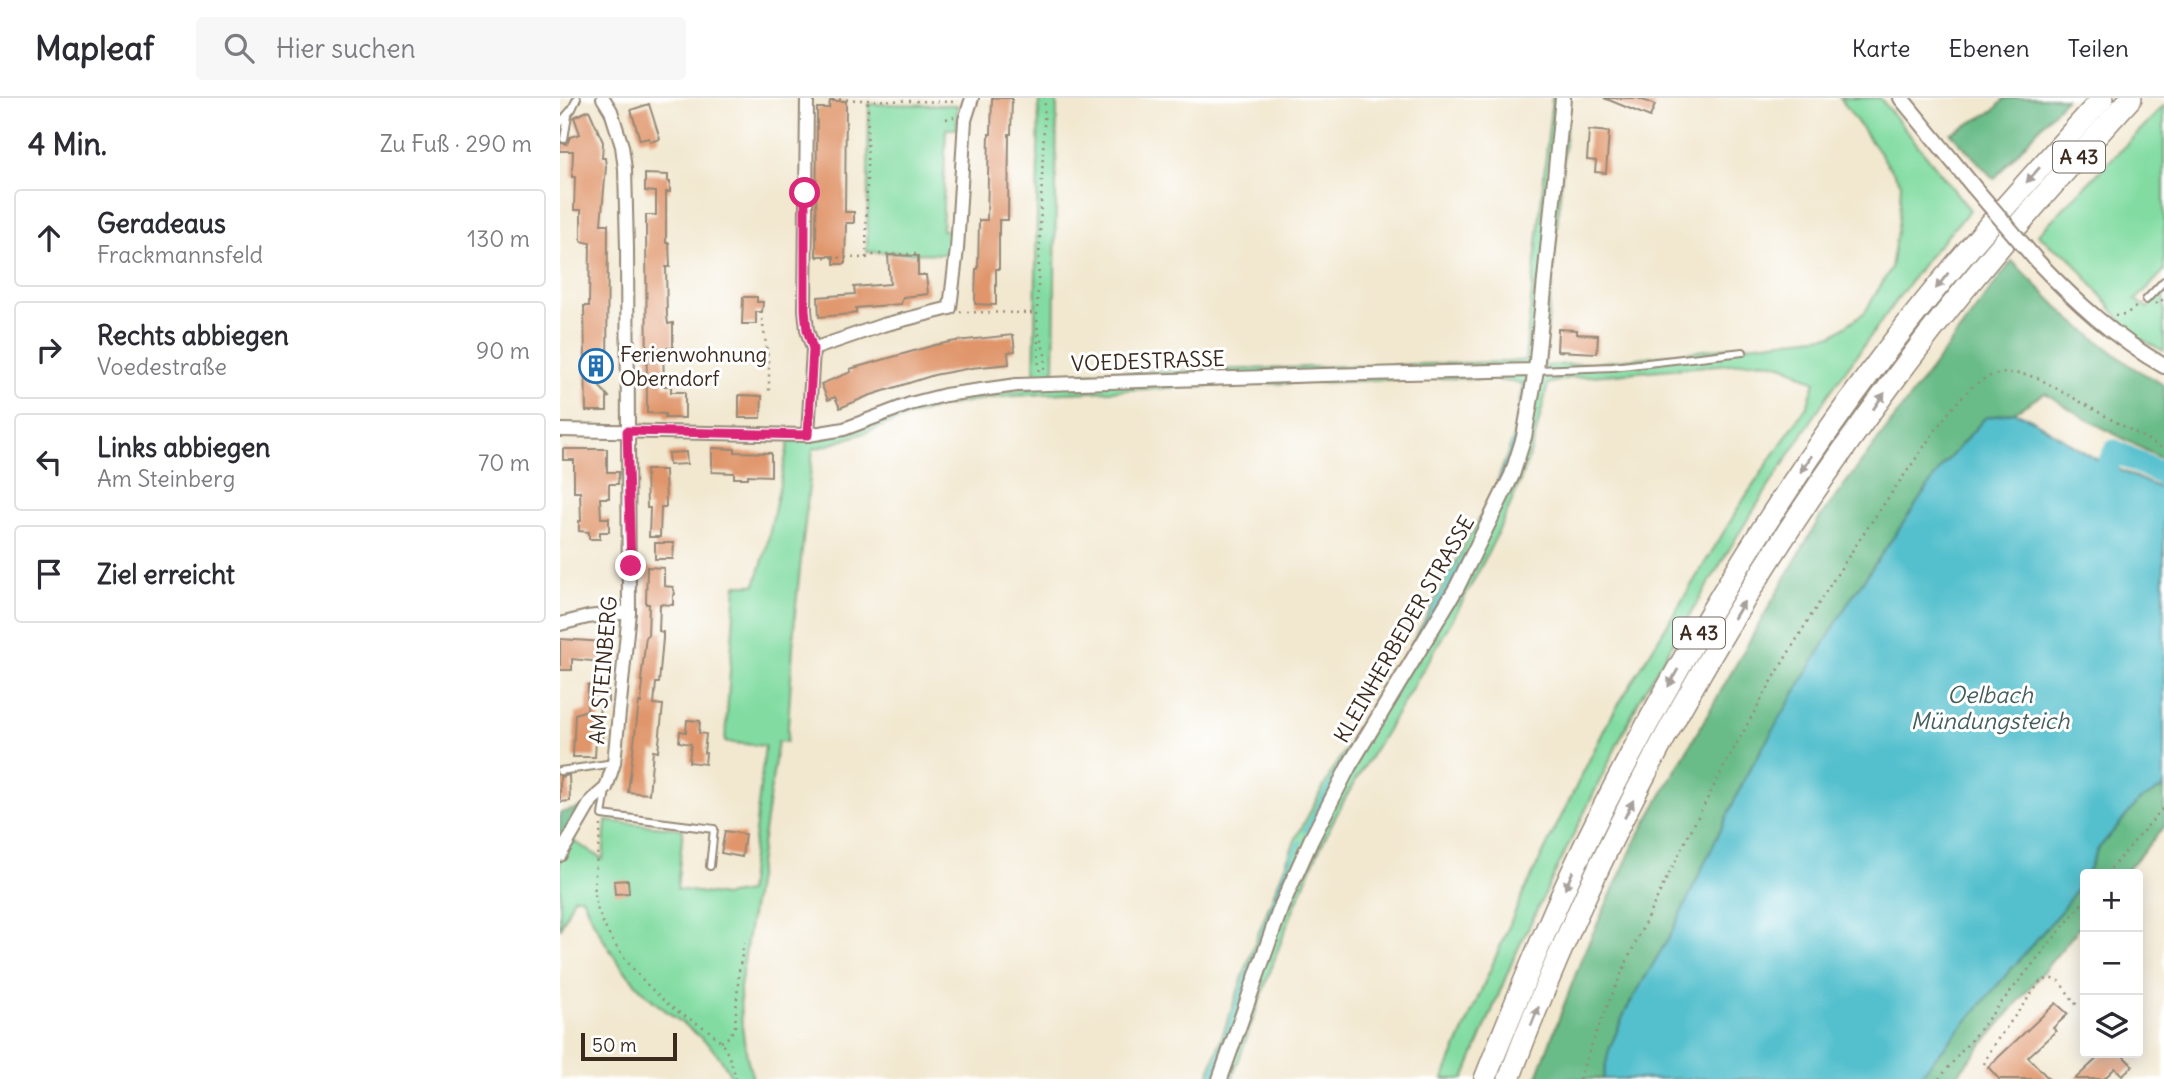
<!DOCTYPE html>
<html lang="de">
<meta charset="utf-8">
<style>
body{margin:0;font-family:Delius,sans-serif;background:#f7f7f7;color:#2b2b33}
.controls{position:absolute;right:21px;bottom:21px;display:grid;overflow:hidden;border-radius:7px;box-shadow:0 4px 18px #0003}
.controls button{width:63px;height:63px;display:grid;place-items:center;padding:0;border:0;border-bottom:2px solid #e1e1e2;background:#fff;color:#2b2b33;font:35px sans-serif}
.scale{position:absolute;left:21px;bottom:18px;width:96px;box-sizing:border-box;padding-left:7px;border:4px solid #3b2a1e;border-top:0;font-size:19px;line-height:24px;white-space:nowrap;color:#3b2a1e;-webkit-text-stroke:5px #fff;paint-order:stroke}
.stop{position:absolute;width:21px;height:21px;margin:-16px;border:5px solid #db2777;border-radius:50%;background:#fff}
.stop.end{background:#db2777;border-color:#fff;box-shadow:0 2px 7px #0008}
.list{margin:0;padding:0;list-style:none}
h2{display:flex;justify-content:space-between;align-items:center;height:91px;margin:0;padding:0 28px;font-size:30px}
h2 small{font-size:23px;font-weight:400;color:#7c7c81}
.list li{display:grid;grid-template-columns:46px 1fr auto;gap:21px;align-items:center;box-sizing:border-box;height:98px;margin:0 14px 14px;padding:0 14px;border:2px solid #e1e1e2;border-radius:7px}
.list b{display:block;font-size:26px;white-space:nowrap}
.list p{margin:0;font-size:23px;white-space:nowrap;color:#7c7c81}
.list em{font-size:23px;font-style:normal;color:#7c7c81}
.icon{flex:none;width:38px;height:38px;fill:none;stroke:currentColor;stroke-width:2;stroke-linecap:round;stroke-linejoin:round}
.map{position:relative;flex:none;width:1604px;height:981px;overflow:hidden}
header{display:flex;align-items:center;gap:42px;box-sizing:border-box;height:98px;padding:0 35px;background:#fff;border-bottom:2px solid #e1e1e2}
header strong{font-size:33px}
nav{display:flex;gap:38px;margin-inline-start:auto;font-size:24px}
.search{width:490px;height:63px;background:#f7f7f7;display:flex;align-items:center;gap:18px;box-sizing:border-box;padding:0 24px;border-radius:7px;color:#7c7c81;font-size:26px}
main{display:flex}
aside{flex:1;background:#fff}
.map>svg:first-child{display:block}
</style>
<header>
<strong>Mapleaf</strong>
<div class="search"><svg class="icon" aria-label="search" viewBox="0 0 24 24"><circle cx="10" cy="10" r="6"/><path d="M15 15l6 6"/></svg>Hier suchen</div>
<nav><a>Karte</a><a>Ebenen</a><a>Teilen</a></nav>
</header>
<main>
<aside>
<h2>4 Min.<small>Zu Fuß · 290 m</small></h2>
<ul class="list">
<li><svg class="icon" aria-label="ahead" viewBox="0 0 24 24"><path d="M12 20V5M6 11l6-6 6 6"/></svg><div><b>Geradeaus</b><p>Frackmannsfeld</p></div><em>130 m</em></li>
<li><svg class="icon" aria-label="right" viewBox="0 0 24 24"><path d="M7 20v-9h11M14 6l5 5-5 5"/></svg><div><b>Rechts abbiegen</b><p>Voedestraße</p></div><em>90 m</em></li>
<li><svg class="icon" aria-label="left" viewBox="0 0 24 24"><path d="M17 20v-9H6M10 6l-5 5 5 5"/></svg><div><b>Links abbiegen</b><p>Am Steinberg</p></div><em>70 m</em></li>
<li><svg class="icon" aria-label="arrive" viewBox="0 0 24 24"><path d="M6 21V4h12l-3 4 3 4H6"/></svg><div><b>Ziel erreicht</b></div></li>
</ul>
</aside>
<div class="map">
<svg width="1604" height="981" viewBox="0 0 1604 981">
<rect width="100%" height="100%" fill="#fff"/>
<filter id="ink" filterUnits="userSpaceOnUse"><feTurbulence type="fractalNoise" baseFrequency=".0143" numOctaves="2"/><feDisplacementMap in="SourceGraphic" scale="14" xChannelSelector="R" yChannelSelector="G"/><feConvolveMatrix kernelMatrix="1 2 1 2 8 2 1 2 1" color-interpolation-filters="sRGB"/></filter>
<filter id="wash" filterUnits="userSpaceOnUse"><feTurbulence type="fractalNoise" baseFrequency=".00686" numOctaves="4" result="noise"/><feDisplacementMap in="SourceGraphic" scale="28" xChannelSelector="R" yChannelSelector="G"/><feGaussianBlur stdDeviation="1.57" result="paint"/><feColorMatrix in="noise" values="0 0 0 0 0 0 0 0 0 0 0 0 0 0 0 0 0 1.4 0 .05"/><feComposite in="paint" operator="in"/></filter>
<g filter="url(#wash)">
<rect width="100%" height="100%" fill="#f2e8d0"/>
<g fill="#82dca2" stroke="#5e8360" stroke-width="2">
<path d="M479 0H497L494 276 949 264 965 262 992 0H1009L984 268 1044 264 1273 237 1305 214 1331 170 1339 122 1341 85 1280 0H1320L1410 112 1368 159 1267 298 1179 435 1080 600 954 859 904 981H883L962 798 1049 622 1184 401 1248 306 1255 284 1225 268 1204 263 1009 280 988 286C981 315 975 345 964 373 931 461 880 544 831 625 815 652 797 679 782 706 735 794 705 888 672 981H647L697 839 736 740 775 668 842 564 933 395 953 341 963 286C907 275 836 282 778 284 701 285 625 289 549 293 495 296 438 296 385 308 340 319 298 340 253 351L235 517 227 644 218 643 180 889C180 921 183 950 193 981H172C156 941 118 926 88 898 59 871 38 836 22 799H14L0 831V747L5 738 43 761 46 723 123 731 117 791 164 798 188 794 205 648 165 644 176 487H195L206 452 229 343C273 344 311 325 353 312 392 300 433 295 474 290Z"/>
<path d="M309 6 397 7V31H386L382 132 393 133 390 156 307 154Z"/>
<path d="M1604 8V173L1576 202 1588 210 1604 193V253L1580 241 1563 225 1510 159 1492 149 1478 136Z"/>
</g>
<g fill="#69bc88" stroke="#527353" stroke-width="2">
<path d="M1445 0H1506L1434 81 1391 35 1434 13Z"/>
<path d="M1452 163 1510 221 1572 269 1604 287V362L1526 321 1485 295 1454 314 1425 320 1384 366 1290 502 1187 676 1112 834 1065 914 1049 952 1043 981H976L1023 857 1077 740 1259 421Z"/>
<path d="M1604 689V729L1564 776H1527L1537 752 1579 703Z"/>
<path d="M23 709 0 747V715Z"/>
<path d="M1525 780V823L1394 981H1357L1500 814Z"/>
</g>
<path fill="#54c0cd" stroke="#487576" stroke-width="2" d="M1454 314 1471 321 1536 361 1604 392V689L1579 703 1537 752 1525 780 1500 814 1357 981H1043L1049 952 1065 914 1112 834 1187 676 1290 502 1384 366 1425 320Z"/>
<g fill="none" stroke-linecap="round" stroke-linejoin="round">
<g stroke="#54c0cd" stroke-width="3.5">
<path d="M957 332 966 286"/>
<path d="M937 392 955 341"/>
<path d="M857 541 905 458"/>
<path d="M789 651 851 551"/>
<path d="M745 733 784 661"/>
<path d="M651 981 723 779 740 744"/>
</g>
<path stroke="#54c0cd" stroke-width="23" d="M1548 367 1555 353 1604 377"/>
</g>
<g id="blocks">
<g fill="#e0956b">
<path d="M432 0H452L451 36H449L448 122H439V171H436V207L415 206 416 171H418L419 122H427L429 36H431Z"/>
<path d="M1044 0H1078L1095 7 1090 19Z"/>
<path d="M270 3H286L285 114H294V125H286L285 166H274V158H256L257 10H269Z"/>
<path d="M89 6 100 41 90 44 89 40 80 42 71 12Z"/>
<path d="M29 12 43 44 42 60H45L46 69 41 126H48L47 279H31L49 299 47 300V313H26L24 208H29L30 145 21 143V112H14L15 79H12L13 53H0V45L7 46 10 39 20 36 14 19Z"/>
<path d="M1029 32 1049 34 1046 75 1035 74 1036 63 1027 62Z"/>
<path d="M85 76 108 77V84H110V94H106V145H109L110 169H106L107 218 108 226 113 225V250H103L104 288H111V294H125V320H105V316L87 315 86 117H96V94L85 93Z"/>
<path d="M328 157 358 158V177H366L368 196 343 199 341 206 306 209 296 210V215L291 216 259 219 258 199 295 196 294 189 330 186Z"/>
<path d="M183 199H197V204H203L202 214H196V226H182Z"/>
<path d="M998 231 1017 232V236L1038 237 1037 255 997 253Z"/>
<path d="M453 237 455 253 448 254 449 266 411 270 374 277 308 298 280 310 275 299 268 302 261 286 291 274 290 271 375 247 396 243Z"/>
<path d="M179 297 202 298 201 320H179Z"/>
<path d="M152 350 175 351V354L211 355V378L188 377V380H174V375L152 374Z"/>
<path d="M3 351H47V374H59L58 386H49V400H40L41 420H49V434H40V441H29V434L19 433V423H21L20 394H14V362H3Z"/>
<path d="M126 354 127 366 109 367 108 355Z"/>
<path d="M86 372H105L106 409H101L100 439H89L90 410H87Z"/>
<path d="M95 445H114L113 461H95Z"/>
<path d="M87 469 104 470V488L113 489 115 496 113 498V507L100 506 99 533 103 534V540L99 585H96L94 606 103 607 98 654 93 653 89 696 68 694 79 604 81 605 83 583H81L86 538H88L89 506H86Z"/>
<path d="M0 541 44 544 41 564 12 561V572H0Z"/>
<path d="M28 587H48V604L40 603 39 625H43L42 643H36L35 659H13L15 616 27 612Z"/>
<path d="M127 622 140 623 139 635 146 636 144 655H146L145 666 129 664 131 646 119 644 120 633 126 634Z"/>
<path d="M9 677 10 703 0 704V679Z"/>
<path d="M165 733 185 736 182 759 161 755Z"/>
<path d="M68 782 69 795 55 796 54 783Z"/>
<path d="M1496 905 1508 916 1493 930 1496 933 1468 959 1489 981H1439L1428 969Z"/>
<path d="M1543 955H1560L1573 968 1562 977 1555 970 1544 981H1515Z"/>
</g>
</g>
</g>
<g filter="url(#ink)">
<use href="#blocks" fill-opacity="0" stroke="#968977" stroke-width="2"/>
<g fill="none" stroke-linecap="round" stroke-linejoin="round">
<g stroke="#968977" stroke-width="10">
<g id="service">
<path d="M0 25 12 11 17 0"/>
<path d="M4 41 8 18"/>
<path d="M1586 202 1604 183"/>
<path d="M977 272 1053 269 1183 254"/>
<path d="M0 673 54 665"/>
<path d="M46 692 42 717 154 731 150 768"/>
</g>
</g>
<g stroke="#968977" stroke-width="16">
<g id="minor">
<path d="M247 0 245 212 247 232 253 251 323 227 390 210 397 151 405 22 412 0"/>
<path d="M0 332 248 337 284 331 350 306 385 297 457 287 763 277 976 272"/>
<path d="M248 337 253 251"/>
<path d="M0 526 28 519 69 514"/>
<path d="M0 757 32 702 46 690 54 665 69 514 67 150 65 71 62 48 51 13 43 0"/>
</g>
</g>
<g stroke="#968977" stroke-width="18">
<g id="tertiary">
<path d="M1341 0 1413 88"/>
<path d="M1477 163C1516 204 1555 240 1604 268"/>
<path d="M660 981 721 809 751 742 789 668 897 489 952 377 964 339 976 272 1003 0"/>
</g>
</g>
<g stroke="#968977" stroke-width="24">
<g id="motorway">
<path d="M925 981C961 890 998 799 1042 712 1121 557 1211 407 1315 268 1385 174 1464 87 1543 0"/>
<path d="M949 981C1043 730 1176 492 1337 278 1409 181 1490 89 1571 0"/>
</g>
</g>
<g stroke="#968977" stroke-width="2.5" stroke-dasharray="2 5" stroke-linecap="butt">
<path d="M258 1 398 4"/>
<path d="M386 21 394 19"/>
<path d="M257 159 306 160 308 1"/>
<path d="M306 160 316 156H356"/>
<path d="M1595 206 1604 201"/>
<path d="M400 214 477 215"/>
<path d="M1555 217 1566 216 1580 206"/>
<path d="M202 221 209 265V293"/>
<path d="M479 235 486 260 483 276"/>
<path d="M479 273 477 215 485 0"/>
<path d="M41 727C39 750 33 775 35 797 38 835 82 885 110 908 126 921 150 929 162 946 169 956 173 969 176 981"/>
<path d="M1546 776 1604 709"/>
<path d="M161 944 170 938 175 928 179 873 184 845"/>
<path d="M1424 966 1432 949 1480 884 1489 880 1499 883 1519 910"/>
<path d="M1019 981C1046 904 1081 831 1118 758 1184 626 1259 496 1345 376 1365 349 1394 299 1422 282 1441 271 1459 275 1478 280L1604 351"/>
<path d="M1379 981 1525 802"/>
</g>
<use href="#service" stroke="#fff" stroke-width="6"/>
<use href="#minor" stroke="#fff" stroke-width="12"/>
<use href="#tertiary" stroke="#fff" stroke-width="14"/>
<use href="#motorway" stroke="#fff" stroke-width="21"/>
<g stroke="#968977" stroke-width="18" stroke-linecap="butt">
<path id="tertiary-bridge" d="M1413 88 1477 163"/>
</g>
<use href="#tertiary-bridge" stroke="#fff" stroke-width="14"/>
</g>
<defs><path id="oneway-solid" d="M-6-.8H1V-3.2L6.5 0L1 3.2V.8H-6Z" transform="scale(1.75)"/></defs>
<g fill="#a79f9a">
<use href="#oneway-solid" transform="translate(1473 77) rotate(131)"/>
<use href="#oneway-solid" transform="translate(1382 183) rotate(128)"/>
<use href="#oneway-solid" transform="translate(1319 303) rotate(-55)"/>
<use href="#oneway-solid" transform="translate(1246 366) rotate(124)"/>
<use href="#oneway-solid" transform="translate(1179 512) rotate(-59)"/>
<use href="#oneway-solid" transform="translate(1113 580) rotate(119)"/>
<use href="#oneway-solid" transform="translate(1069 711) rotate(-64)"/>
<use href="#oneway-solid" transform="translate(1009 782) rotate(114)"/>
<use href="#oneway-solid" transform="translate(975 918) rotate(-68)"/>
</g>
</g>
<g fill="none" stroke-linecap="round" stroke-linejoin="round" filter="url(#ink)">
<path stroke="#db2777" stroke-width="9" d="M71 468 67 333 248 337 253 251 247 232 245 212V95"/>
</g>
<defs>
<g id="building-ring" transform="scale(1.75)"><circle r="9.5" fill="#fff" stroke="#1f6fb2" stroke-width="1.5"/><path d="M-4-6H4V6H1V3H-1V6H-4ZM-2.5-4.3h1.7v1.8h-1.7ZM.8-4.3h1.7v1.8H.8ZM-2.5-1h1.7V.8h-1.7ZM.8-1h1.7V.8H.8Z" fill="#1f6fb2"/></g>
</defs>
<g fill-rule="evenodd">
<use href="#building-ring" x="36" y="268"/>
</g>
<g text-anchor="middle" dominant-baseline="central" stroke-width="6" stroke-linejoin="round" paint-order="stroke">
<g fill="#fff" stroke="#766a62" stroke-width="2">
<rect x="1493" y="43.5" width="52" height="31" rx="5"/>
<rect x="1113" y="519.5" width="52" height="31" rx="5"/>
</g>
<g font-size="19" font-weight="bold" fill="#3b2a1e">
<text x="1519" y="59">A 43</text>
<text x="1139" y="535">A 43</text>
</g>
<g font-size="21" fill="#3b2a1e" stroke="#fff" text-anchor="start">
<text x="60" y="256">Ferienwohnung<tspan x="60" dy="24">Oberndorf</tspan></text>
</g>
<g font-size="21" fill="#3b2a1e" stroke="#fff">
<text transform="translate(588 263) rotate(-2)">VOEDESTRASSE</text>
<text transform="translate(844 531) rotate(-60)">KLEINHERBEDER STRASSE</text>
<text transform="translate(43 572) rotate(-85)">AM STEINBERG</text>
</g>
<g font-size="23" font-style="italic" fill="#445e5b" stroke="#fff">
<text x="1430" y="596">Oelbach<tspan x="1430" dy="26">Mündungsteich</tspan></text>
</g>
</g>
</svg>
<div class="controls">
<button>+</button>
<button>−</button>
<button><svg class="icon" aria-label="layers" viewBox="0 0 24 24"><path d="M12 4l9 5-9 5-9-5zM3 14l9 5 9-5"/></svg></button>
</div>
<div class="scale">50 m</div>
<div class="stop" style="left:245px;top:95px"></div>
<div class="stop end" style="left:71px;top:468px"></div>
</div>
</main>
